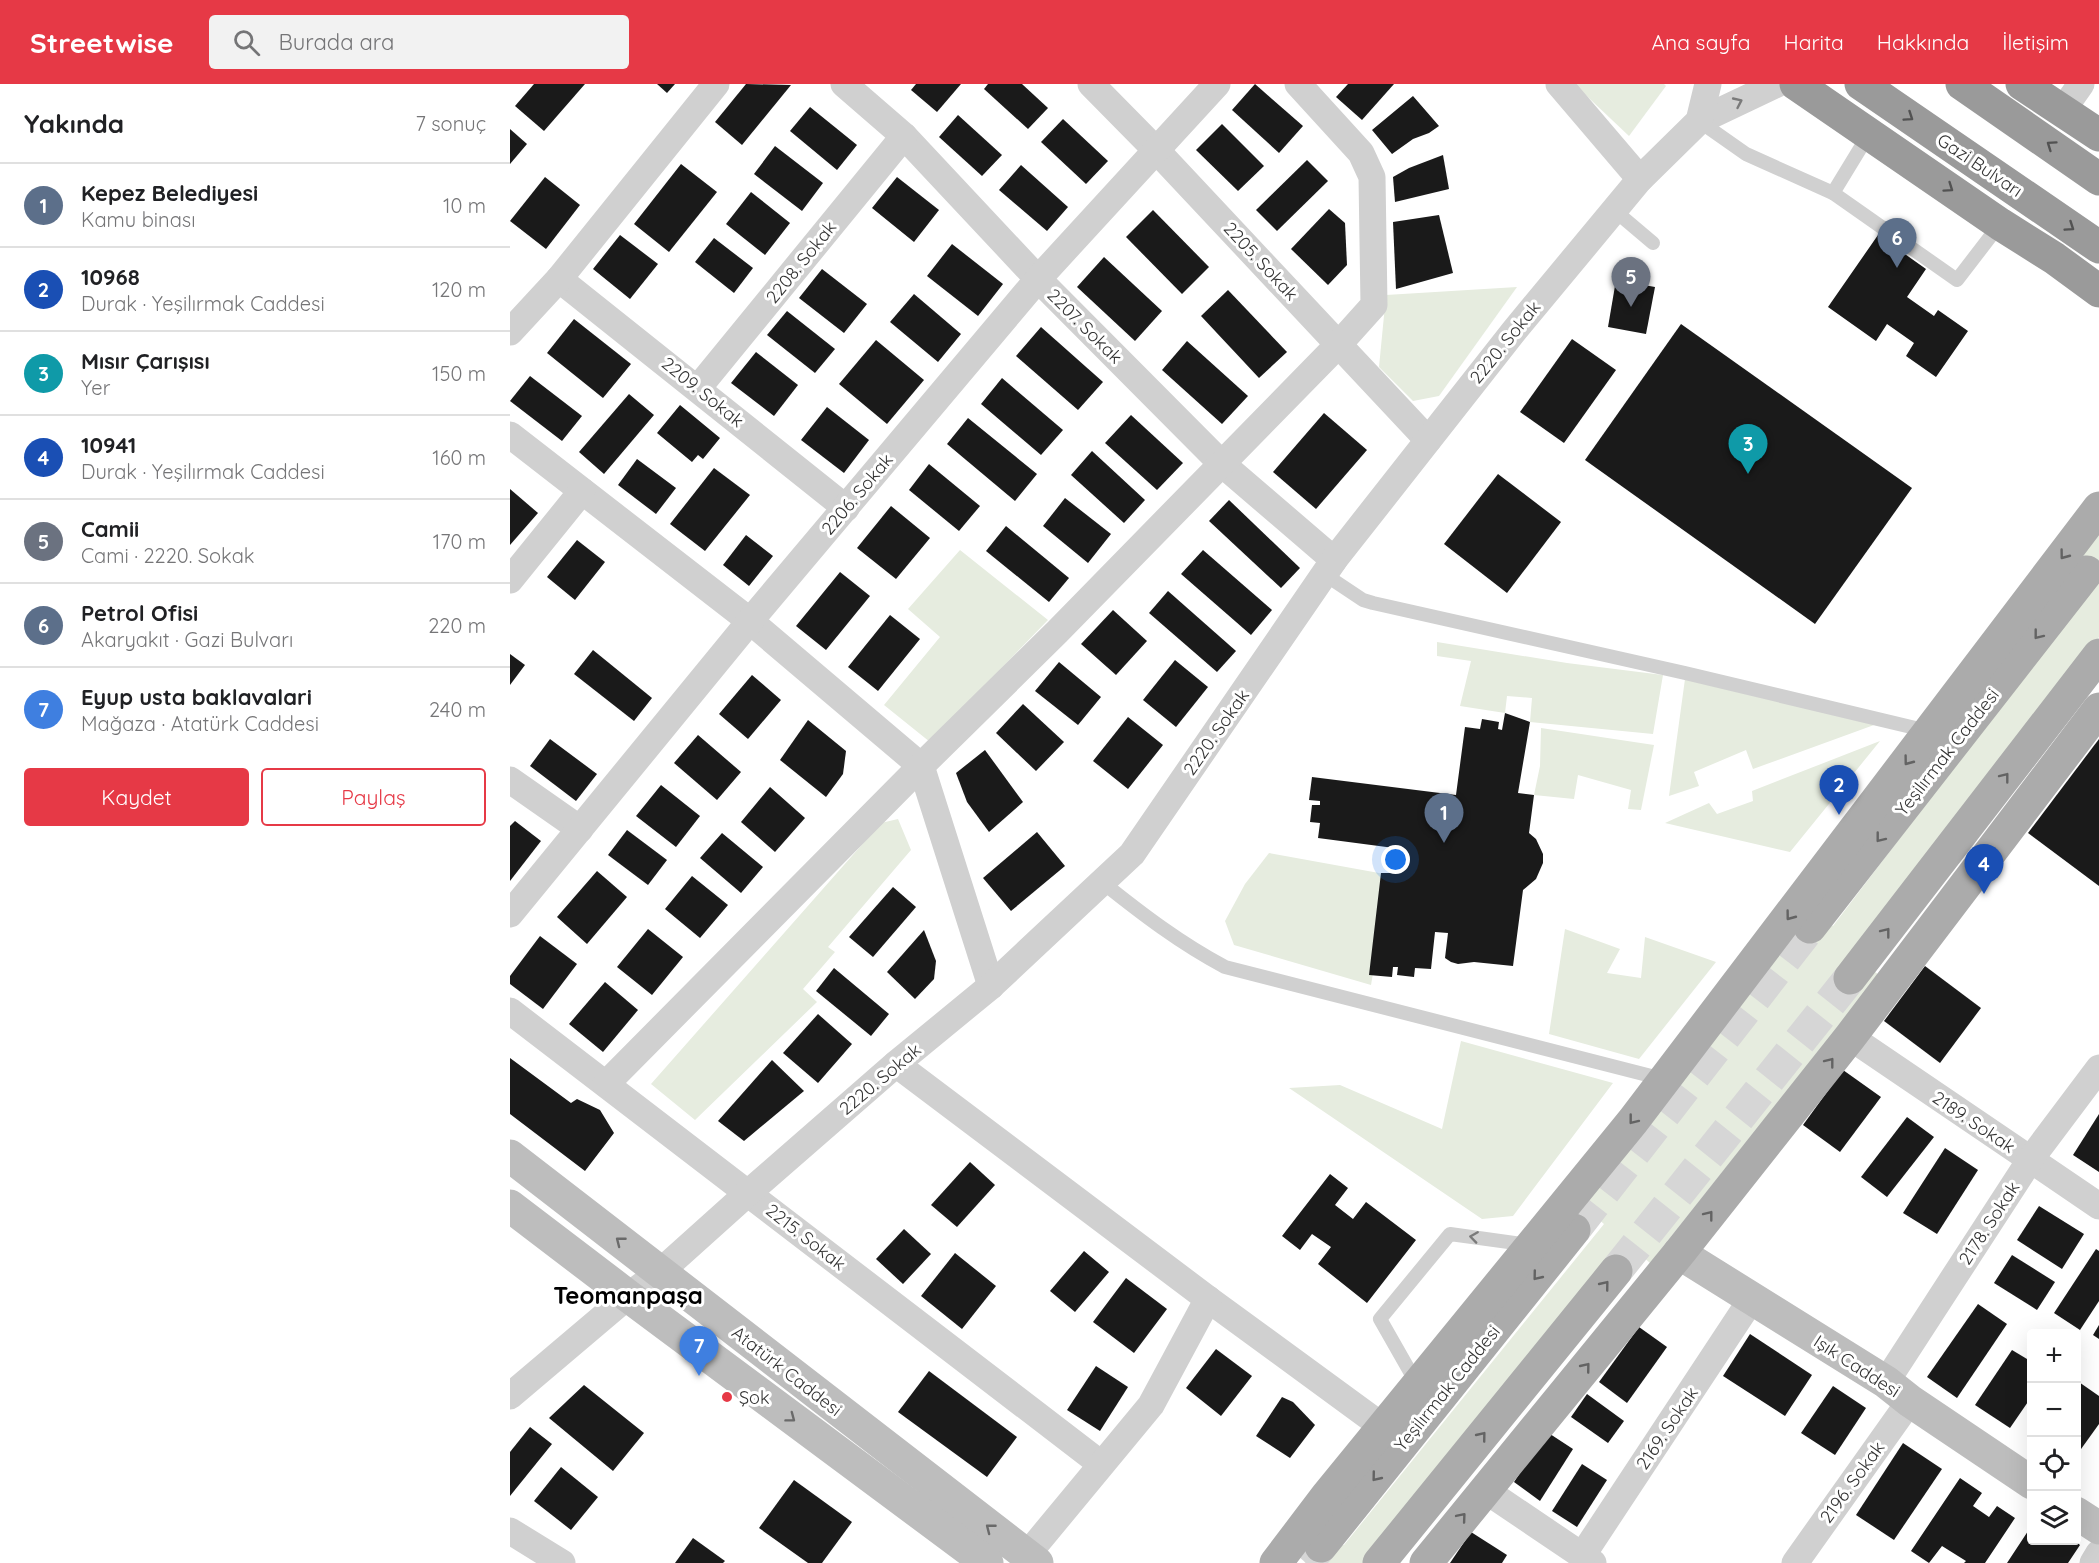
<!DOCTYPE html>
<html lang="tr">
<meta charset="utf-8">
<style>
body{margin:0;font-family:Quicksand,sans-serif;background:#f2f2f2;color:#202124}
.controls{position:absolute;right:18px;bottom:18px;display:grid;overflow:hidden;border-radius:6px;box-shadow:0 6px 24px #0002}
.controls button{width:54px;height:54px;display:grid;place-items:center;padding:0;border:0;border-bottom:2px solid #e0e0e0;background:#fff;color:#202124;font:30px sans-serif}
.you{position:absolute;left:886px;top:776px;width:21px;height:21px;margin:-15px;border:4px solid #fff;border-radius:50%;background:#1a73e8;box-shadow:0 0 0 9px #1a73e833}
.badge{display:grid;place-items:center;width:39px;height:39px;border-radius:50%;background:#e63946;color:#fff;font-size:20px;font-weight:700}
.pin{position:absolute;translate:-50% -50px;filter:drop-shadow(0 2px 3px #0008)}
.pin::after{content:'';position:absolute;top:32px;width:21px;height:18px;background:inherit;clip-path:polygon(0 0,100% 0,50% 100%)}
.list{margin:0;padding:0;list-style:none}
h2{display:flex;justify-content:space-between;align-items:center;height:78px;margin:0;padding:0 24px;font-size:26px}
h2 small{font-size:20px;font-weight:400;color:#757577}
.list li{display:grid;grid-template-columns:39px 1fr auto;gap:18px;align-items:center;box-sizing:border-box;height:84px;padding:0 24px;border-top:2px solid #e0e0e0}
.list b{display:block;font-size:22px;white-space:nowrap}
.list p{margin:0;font-size:20px;white-space:nowrap;color:#757577}
.list em{font-size:20px;font-style:normal;color:#757577}
.actions{display:flex;gap:12px;padding:18px 24px}
.actions a{flex:1;padding:14px 0;border:2px solid #e63946;border-radius:6px;text-align:center;font-size:21px;color:#e63946}
.actions .main{background:#e63946;color:#fff}
.icon{flex:none;width:33px;height:33px;fill:none;stroke:currentColor;stroke-width:2;stroke-linecap:round;stroke-linejoin:round}
.map{position:relative;flex:none;width:1589px;height:1479px;overflow:hidden}
header{display:flex;align-items:center;gap:36px;box-sizing:border-box;height:84px;padding:0 30px;background:#e63946;color:#fff}
header strong{font-size:28px}
nav{display:flex;gap:33px;margin-inline-start:auto;font-size:21px}
.search{width:420px;height:54px;background:#f2f2f2;display:flex;align-items:center;gap:15px;box-sizing:border-box;padding:0 21px;border-radius:6px;color:#757577;font-size:22px}
main{display:flex}
aside{flex:1;background:#fff}
.map>svg:first-child{display:block}
</style>
<header>
<strong>Streetwise</strong>
<div class="search"><svg class="icon" aria-label="search" viewBox="0 0 24 24"><circle cx="10" cy="10" r="6"/><path d="M15 15l6 6"/></svg>Burada ara</div>
<nav><a>Ana sayfa</a><a>Harita</a><a>Hakkında</a><a>İletişim</a></nav>
</header>
<main>
<aside>
<h2>Yakında<small>7 sonuç</small></h2>
<ul class="list">
<li><span class="badge" style="background:#5c6f8a">1</span><div><b>Kepez Belediyesi</b><p>Kamu binası</p></div><em>10 m</em></li>
<li><span class="badge" style="background:#1a4fb4">2</span><div><b>10968</b><p>Durak · Yeşilırmak Caddesi</p></div><em>120 m</em></li>
<li><span class="badge" style="background:#0f9aa8">3</span><div><b>Mısır Çarışısı</b><p>Yer</p></div><em>150 m</em></li>
<li><span class="badge" style="background:#1a4fb4">4</span><div><b>10941</b><p>Durak · Yeşilırmak Caddesi</p></div><em>160 m</em></li>
<li><span class="badge" style="background:#6b7280">5</span><div><b>Camii</b><p>Cami · 2220. Sokak</p></div><em>170 m</em></li>
<li><span class="badge" style="background:#5c6f8a">6</span><div><b>Petrol Ofisi</b><p>Akaryakıt · Gazi Bulvarı</p></div><em>220 m</em></li>
<li><span class="badge" style="background:#3f7fe0">7</span><div><b>Eyup usta baklavalari</b><p>Mağaza · Atatürk Caddesi</p></div><em>240 m</em></li>
</ul>
<div class="actions"><a class="main">Kaydet</a><a>Paylaş</a></div>
</aside>
<div class="map">
<svg width="1589" height="1479" viewBox="0 0 1589 1479">
<rect width="100%" height="100%" fill="#fff"/>
<g fill="#e6ecdf">
<path d="M1064 0H1154L1156 2 1119 52Z"/>
<path d="M1007 203 929 312 903 317 869 283 876 211Z"/>
<path d="M1589 446V553L1348 875 1369 891 1140 1179 1122 1163 864 1479H795L794 1475 798 1465 834 1461 1094 1140 1073 1122 1303 827 1323 842 1586 496 1563 479Z"/>
<path d="M450 466 538 536 420 658 374 621 430 553 398 525Z"/>
<path d="M927 558 1057 579 1153 591 1143 650 1020 638 1022 614 997 612 995 629 950 622 961 577 927 572Z"/>
<path d="M1175 595 1375 637 1243 685 1236 666 1184 688 1189 702 1159 712Z"/>
<path d="M1031 644 1144 661 1131 726 1118 725 1121 706 1068 691 1064 715 1024 711 1030 682Z"/>
<path d="M1370 657 1280 768 1155 739 1199 719 1207 730 1243 717 1242 707Z"/>
<path d="M388 735 401 766 318 863 325 868 293 905 307 918 185 1036 141 1000 371 739Z"/>
<path d="M759 769 880 791 861 901 724 861 715 837 735 800Z"/>
<path d="M1055 845 1110 865 1097 889 1131 894 1135 853 1206 878 1129 975 1039 950Z"/>
<path d="M951 957 1103 999 1003 1132 972 1135 779 1004 830 1001 932 1045Z"/>
</g>
<g fill="#1a1a1a">
<path d="M24 0H75L34 47 5 22Z"/>
<path d="M147 0H165L157 9Z"/>
<path d="M236 0 281 1 232 61 205 38Z"/>
<path d="M406 0H451L427 28 401 6Z"/>
<path d="M478 0H512L538 24 518 45 474 5Z"/>
<path d="M745 0 793 42 769 69 722 26Z"/>
<path d="M838 0H884L852 36 826 13Z"/>
<path d="M903 12 929 42 919 49 903 55 882 70 862 46Z"/>
<path d="M300 23 347 61 327 86 280 47Z"/>
<path d="M448 31 492 71 472 92 429 53Z"/>
<path d="M553 35 598 77 576 100 531 58Z"/>
<path d="M712 40 754 82 728 107 686 66Z"/>
<path d="M0 45 17 60 0 80Z"/>
<path d="M265 62 313 99 292 127 244 90Z"/>
<path d="M933 71 939 105 885 118 883 93 899 84Z"/>
<path d="M797 76 818 97 767 147 746 126Z"/>
<path d="M171 80 207 108 159 168 124 140Z"/>
<path d="M511 81 558 123 537 147 489 106Z"/>
<path d="M35 93 70 121 36 165 0 137Z"/>
<path d="M387 93 429 126 404 158 362 124Z"/>
<path d="M241 108 280 139 255 171 216 140Z"/>
<path d="M819 125 835 139 837 181 818 201 781 165Z"/>
<path d="M643 126 699 183 672 210 616 153Z"/>
<path d="M929 131 943 189 886 205 883 138Z"/>
<path d="M110 151 148 180 120 215 83 185Z"/>
<path d="M1368 151 1416 185 1397 213 1424 232 1428 226 1458 247 1426 293 1396 272 1404 259 1377 240 1366 257 1318 223Z"/>
<path d="M204 154 243 184 224 209 185 178Z"/>
<path d="M442 160 493 200 468 232 417 192Z"/>
<path d="M594 173 652 227 625 257 567 203Z"/>
<path d="M312 185 357 220 334 249 289 214Z"/>
<path d="M1106 196 1145 203 1136 250 1098 243Z"/>
<path d="M718 206 777 268 749 294 691 232Z"/>
<path d="M404 210 451 250 428 278 380 238Z"/>
<path d="M277 227 325 265 305 289 257 251Z"/>
<path d="M64 235 121 280 93 314 37 269Z"/>
<path d="M1171 240 1402 404 1305 540 1075 376Z"/>
<path d="M531 243 593 298 568 326 506 272Z"/>
<path d="M1062 255 1106 286 1054 359 1010 328Z"/>
<path d="M366 256 414 296 377 340 329 300Z"/>
<path d="M677 257 738 312 712 340 652 286Z"/>
<path d="M246 268 288 301 264 332 221 299Z"/>
<path d="M20 292 72 332 52 357 0 317Z"/>
<path d="M492 294 553 346 531 371 471 320Z"/>
<path d="M119 310 144 331 94 390 69 368Z"/>
<path d="M170 321 210 354 193 375 188 371 182 378 147 349Z"/>
<path d="M317 323 359 356 334 389 291 356Z"/>
<path d="M814 329 857 366 806 425 763 388Z"/>
<path d="M621 331 673 379 647 406 595 359Z"/>
<path d="M458 334 527 390 505 417 437 360Z"/>
<path d="M582 367 635 416 614 439 561 391Z"/>
<path d="M127 375 166 404 146 430 108 401Z"/>
<path d="M419 380 470 422 449 447 399 406Z"/>
<path d="M204 384 240 411 195 467 160 440Z"/>
<path d="M988 390 1051 438 997 509 934 460Z"/>
<path d="M0 405 28 429 0 461Z"/>
<path d="M555 414 601 450 578 479 533 442Z"/>
<path d="M719 416 790 484 771 504 699 437Z"/>
<path d="M381 422 420 454 386 495 347 464Z"/>
<path d="M496 442 559 494 539 518 476 467Z"/>
<path d="M236 451 263 472 239 502 213 481Z"/>
<path d="M67 456 95 478 65 516 37 493Z"/>
<path d="M693 466 762 526 741 551 671 490Z"/>
<path d="M330 488 360 512 316 566 286 542Z"/>
<path d="M658 507 726 567 707 588 639 529Z"/>
<path d="M603 526 637 557 606 591 571 560Z"/>
<path d="M380 531 410 555 368 607 338 583Z"/>
<path d="M83 566 142 614 124 637 64 590Z"/>
<path d="M0 570 15 581 0 601Z"/>
<path d="M665 576 698 603 666 643 633 616Z"/>
<path d="M549 578 591 613 568 641 525 607Z"/>
<path d="M242 591 271 616 238 655 209 630Z"/>
<path d="M513 620 554 658 526 687 486 649Z"/>
<path d="M995 629 1020 638 1008 709 1024 711 1019 749 1026 755 1033 770V779L1026 795 1013 806 1003 882 964 878 948 880 941 878 935 874 938 849 925 848 921 885 905 884 904 893 887 891 888 883H883L882 893 859 891 871 789H881L884 764 808 754 810 739 800 738 802 721H810V717L799 716 802 693 946 711 955 643 970 645 972 635 989 638 988 645 992 646Z"/>
<path d="M618 633 653 661 618 705 583 677Z"/>
<path d="M298 636 336 667 333 690 316 713 270 676Z"/>
<path d="M188 651 231 688 207 716 164 679Z"/>
<path d="M40 655 87 690 66 717 20 682Z"/>
<path d="M1589 655V802L1518 749Z"/>
<path d="M475 666 513 718 479 748 457 718 446 689Z"/>
<path d="M151 701 190 732 166 763 126 732Z"/>
<path d="M260 703 295 734 265 768 231 738Z"/>
<path d="M5 737 31 757 0 797V742Z"/>
<path d="M117 746 157 776 138 801 98 771Z"/>
<path d="M527 748 555 782 501 827 473 794Z"/>
<path d="M212 749 253 783 231 809 190 774Z"/>
<path d="M87 787 117 813 77 860 47 833Z"/>
<path d="M182 792 218 821 190 854 155 825Z"/>
<path d="M383 803 406 823 363 873 339 853Z"/>
<path d="M138 845 173 873 142 911 107 883Z"/>
<path d="M414 846 426 877 424 895 405 915 377 888Z"/>
<path d="M30 852 67 880 33 925 0 900V892Z"/>
<path d="M1415 882 1471 924 1430 979 1374 937Z"/>
<path d="M324 884 379 930 361 952 306 907Z"/>
<path d="M95 898 128 926 93 968 59 940Z"/>
<path d="M308 930 342 960 308 999 273 969Z"/>
<path d="M0 974 61 1019 67 1015 90 1026 104 1049 75 1087 0 1030Z"/>
<path d="M262 976 294 1007 234 1057 208 1037Z"/>
<path d="M1333 986 1371 1013 1330 1068 1293 1041Z"/>
<path d="M1589 1030V1088L1563 1071Z"/>
<path d="M1397 1033 1424 1053 1377 1113 1351 1093Z"/>
<path d="M1435 1064 1468 1086 1427 1150 1393 1129Z"/>
<path d="M460 1078 485 1101 447 1143 421 1121Z"/>
<path d="M820 1090 838 1104 825 1121 843 1135 856 1118 906 1156 857 1219 808 1180 821 1163 802 1150 790 1166 772 1152Z"/>
<path d="M1529 1122 1574 1150 1552 1185 1507 1156Z"/>
<path d="M394 1145 421 1170 393 1200 366 1175Z"/>
<path d="M1586 1165 1589 1167V1217L1570 1246 1544 1229Z"/>
<path d="M574 1167 599 1188 565 1228 540 1207Z"/>
<path d="M445 1169 486 1202 452 1245 411 1212Z"/>
<path d="M1502 1171 1545 1198 1527 1226 1484 1199Z"/>
<path d="M616 1194 657 1225 624 1269 583 1238Z"/>
<path d="M1468 1220 1497 1240 1447 1314 1417 1293Z"/>
<path d="M1589 1241V1255L1583 1251Z"/>
<path d="M1129 1243 1157 1263 1117 1319 1089 1298Z"/>
<path d="M1240 1250 1302 1291 1275 1332 1213 1292Z"/>
<path d="M706 1265 742 1292 711 1332 676 1304Z"/>
<path d="M1502 1266 1522 1278V1312L1500 1344 1465 1321Z"/>
<path d="M586 1282 618 1303 590 1347 557 1326Z"/>
<path d="M419 1287 507 1353 477 1393 388 1328Z"/>
<path d="M1566 1296 1589 1312V1340L1566 1372Z"/>
<path d="M74 1301 134 1349 103 1387 39 1334Z"/>
<path d="M1323 1302 1356 1324 1325 1371 1291 1349Z"/>
<path d="M1077 1310 1114 1337 1098 1359 1061 1333Z"/>
<path d="M772 1313 783 1318 805 1341 780 1374 746 1352Z"/>
<path d="M20 1343 42 1360 0 1412V1368Z"/>
<path d="M1037 1348 1063 1365 1030 1417 1004 1398Z"/>
<path d="M1393 1359 1432 1385 1384 1456 1346 1431Z"/>
<path d="M1072 1380 1097 1396 1067 1443 1042 1427Z"/>
<path d="M51 1383 88 1413 61 1446 24 1417Z"/>
<path d="M1450 1394 1472 1409 1463 1422 1479 1433 1487 1422 1505 1434 1475 1479H1454L1456 1477 1432 1462 1419 1479 1401 1467Z"/>
<path d="M284 1396 342 1438 312 1479H298L249 1444Z"/>
<path d="M1522 1441V1456H1564L1570 1461 1558 1479H1497Z"/>
<path d="M961 1448 997 1471 992 1479H940Z"/>
<path d="M183 1454 215 1477 213 1479H165Z"/>
</g>
<g fill="none" stroke-linecap="round" stroke-linejoin="round">
<g stroke="#d6d6d6" stroke-width="33" stroke-dasharray="33 16" stroke-linecap="butt">
<path d="M1064 1146 1296 848"/>
<path d="M1106 1187 1340 894"/>
<path d="M796 1479 811 1462"/>
</g>
<g stroke="#d0d0d0" stroke-width="14">
<path d="M1189 37 1236 70 1323 109"/>
<path d="M1359 50 1323 109 1447 196 1490 140"/>
<path d="M1104 126 1143 159"/>
<path d="M814 490 853 516 863 519 1175 589 1418 647"/>
<path d="M592 798C632 830 670 859 715 883L1153 995"/>
<path d="M907 1300 870 1235 940 1150 1020 1161"/>
</g>
<g stroke="#d0d0d0" stroke-width="27">
<path d="M334 0 394 52 528 195 711 379 824 476"/>
<path d="M581 0 646 66 918 356"/>
<path d="M1049 0 1130 95"/>
<path d="M1552 27 1571 0"/>
<path d="M1189 37 1267 0"/>
<path d="M49 195 336 424"/>
<path d="M0 248 49 195 206 0"/>
<path d="M188 304 394 52"/>
<path d="M0 351 240 537 411 682 481 902"/>
<path d="M0 496 72 407"/>
<path d="M0 696 70 745"/>
<path d="M0 830 240 537 528 195 707 0"/>
<path d="M0 927 591 1380"/>
<path d="M1340 953 1589 1122"/>
<path d="M386 980 698 1215 873 1343"/>
<path d="M96 1000 411 682 547 548 829 260 864 221 862 93 851 69 788 0"/>
<path d="M1376 1298 1520 1076 1589 984"/>
<path d="M0 1312 118 1212 150 1188 238 1109 386 980 481 902 622 770 824 476 1004 247 1130 95 1189 37 1198 0"/>
<path d="M975 1406 1083 1479"/>
<path d="M0 1447 52 1479"/>
<path d="M516 1472 641 1321 698 1215"/>
<path d="M1072 1472 1241 1216"/>
<path d="M1285 1479 1400 1317"/>
<path d="M1583 1479 1589 1469"/>
</g>
<g stroke="#bdbdbd" stroke-width="33">
<path d="M0 1072 527 1479"/>
<path d="M0 1122 118 1212 477 1479"/>
<path d="M1169 1169 1376 1298 1400 1317 1522 1399"/>
<path d="M1566 1429 1589 1444"/>
</g>
<g stroke="#ababab" stroke-width="33">
<path d="M1300 843 1577 488"/>
<path d="M1340 894 1589 571"/>
<path d="M811 1462 1064 1146"/>
<path d="M766 1479 816 1413 1123 1037 1589 424"/>
<path d="M869 1479 1106 1187"/>
<path d="M916 1479 1169 1169 1340 953 1589 625"/>
</g>
<g stroke="#9a9a9a" stroke-width="33">
<path d="M1286 0 1490 140 1544 174 1589 207"/>
<path d="M1351 0 1589 163"/>
<path d="M1452 0 1589 95"/>
<path d="M1512 0 1589 51"/>
</g>
</g>
<defs><path id="oneway-chevron" d="M-2-3.5L2.5 0L-2 3.5" fill="none" stroke-width="1.6" stroke-linecap="round" stroke-linejoin="round" transform="scale(1.5)"/></defs>
<g stroke="#7a7a7a">
<use href="#oneway-chevron" transform="translate(1228 18) rotate(-25)"/>
<use href="#oneway-chevron" transform="translate(964 1153) rotate(-172)"/>
</g>
<g stroke="#525252">
<use href="#oneway-chevron" transform="translate(1399 33) rotate(34)"/>
<use href="#oneway-chevron" transform="translate(1541 61) rotate(-145)"/>
<use href="#oneway-chevron" transform="translate(1439 104) rotate(35)"/>
<use href="#oneway-chevron" transform="translate(1560 143) rotate(34)"/>
</g>
<g stroke="#636363">
<use href="#oneway-chevron" transform="translate(1554 471) rotate(127)"/>
<use href="#oneway-chevron" transform="translate(1528 551) rotate(128)"/>
<use href="#oneway-chevron" transform="translate(1398 677) rotate(127)"/>
<use href="#oneway-chevron" transform="translate(1495 693) rotate(-52)"/>
<use href="#oneway-chevron" transform="translate(1370 754) rotate(128)"/>
<use href="#oneway-chevron" transform="translate(1280 832) rotate(127)"/>
<use href="#oneway-chevron" transform="translate(1376 848) rotate(-52)"/>
<use href="#oneway-chevron" transform="translate(1320 978) rotate(-52)"/>
<use href="#oneway-chevron" transform="translate(1123 1036) rotate(128)"/>
<use href="#oneway-chevron" transform="translate(1199 1131) rotate(-52)"/>
<use href="#oneway-chevron" transform="translate(1027 1192) rotate(129)"/>
<use href="#oneway-chevron" transform="translate(1095 1201) rotate(-51)"/>
<use href="#oneway-chevron" transform="translate(1076 1283) rotate(-51)"/>
<use href="#oneway-chevron" transform="translate(972 1352) rotate(-51)"/>
<use href="#oneway-chevron" transform="translate(866 1393) rotate(129)"/>
<use href="#oneway-chevron" transform="translate(952 1433) rotate(-50)"/>
</g>
<g stroke="#6a6a6a">
<use href="#oneway-chevron" transform="translate(110 1157) rotate(-142)"/>
<use href="#oneway-chevron" transform="translate(281 1334) rotate(37)"/>
<use href="#oneway-chevron" transform="translate(480 1444) rotate(-142)"/>
</g>
<circle fill="#e63946" stroke="#fff" stroke-width="2" cx="217" cy="1313" r="6"/>
<g text-anchor="middle" dominant-baseline="central" stroke-width="6" stroke-linejoin="round" paint-order="stroke">
<g font-size="18" fill="#333" stroke="#fff">
<text transform="translate(1470 81) rotate(34)">Gazi Bulvarı</text>
<text transform="translate(751 177) rotate(47)">2205. Sokak</text>
<text transform="translate(291 178) rotate(-51)">2208. Sokak</text>
<text transform="translate(575 242) rotate(45)">2207. Sokak</text>
<text transform="translate(995 258) rotate(-51)">2220. Sokak</text>
<text transform="translate(193 308) rotate(39)">2209. Sokak</text>
<text transform="translate(347 410) rotate(-50)">2206. Sokak</text>
<text transform="translate(706 648) rotate(-55)">2220. Sokak</text>
<text transform="translate(1437 668) rotate(-52)">Yeşilırmak Caddesi</text>
<text transform="translate(370 995) rotate(-40)">2220. Sokak</text>
<text transform="translate(1464 1038) rotate(34)">2189. Sokak</text>
<text transform="translate(1479 1139) rotate(-57)">2178. Sokak</text>
<text transform="translate(296 1153) rotate(38)">2215. Sokak</text>
<text transform="translate(1347 1282) rotate(33)">Işık Caddesi</text>
<text transform="translate(277 1287) rotate(38)">Atatürk Caddesi</text>
<text transform="translate(937 1304) rotate(-51)">Yeşilırmak Caddesi</text>
<text transform="translate(1157 1344) rotate(-56)">2169. Sokak</text>
<text transform="translate(1342 1398) rotate(-54)">2196. Sokak</text>
</g>
<g font-size="18" fill="#333" stroke="#fff" text-anchor="start">
<text x="229" y="1313">Şok</text>
</g>
<g font-size="24" font-weight="bold" fill="#000" stroke="#fff">
<text x="118" y="1211">Teomanpaşa</text>
</g>
</g>
</svg>
<div class="controls">
<button>+</button>
<button>−</button>
<button><svg class="icon" aria-label="locate" viewBox="0 0 24 24"><circle cx="12" cy="12" r="6"/><path d="M12 2v4M12 18v4M2 12h4M18 12h4"/></svg></button>
<button><svg class="icon" aria-label="layers" viewBox="0 0 24 24"><path d="M12 4l9 5-9 5-9-5zM3 14l9 5 9-5"/></svg></button>
</div>
<div class="you"></div>
<div class="pin badge" style="left:934px;top:759px;background:#5c6f8a">1</div>
<div class="pin badge" style="left:1329px;top:731px;background:#1a4fb4">2</div>
<div class="pin badge" style="left:1238px;top:390px;background:#0f9aa8">3</div>
<div class="pin badge" style="left:1474px;top:810px;background:#1a4fb4">4</div>
<div class="pin badge" style="left:1121px;top:223px;background:#6b7280">5</div>
<div class="pin badge" style="left:1387px;top:184px;background:#5c6f8a">6</div>
<div class="pin badge" style="left:189px;top:1292px;background:#3f7fe0">7</div>
</div>
</main>
